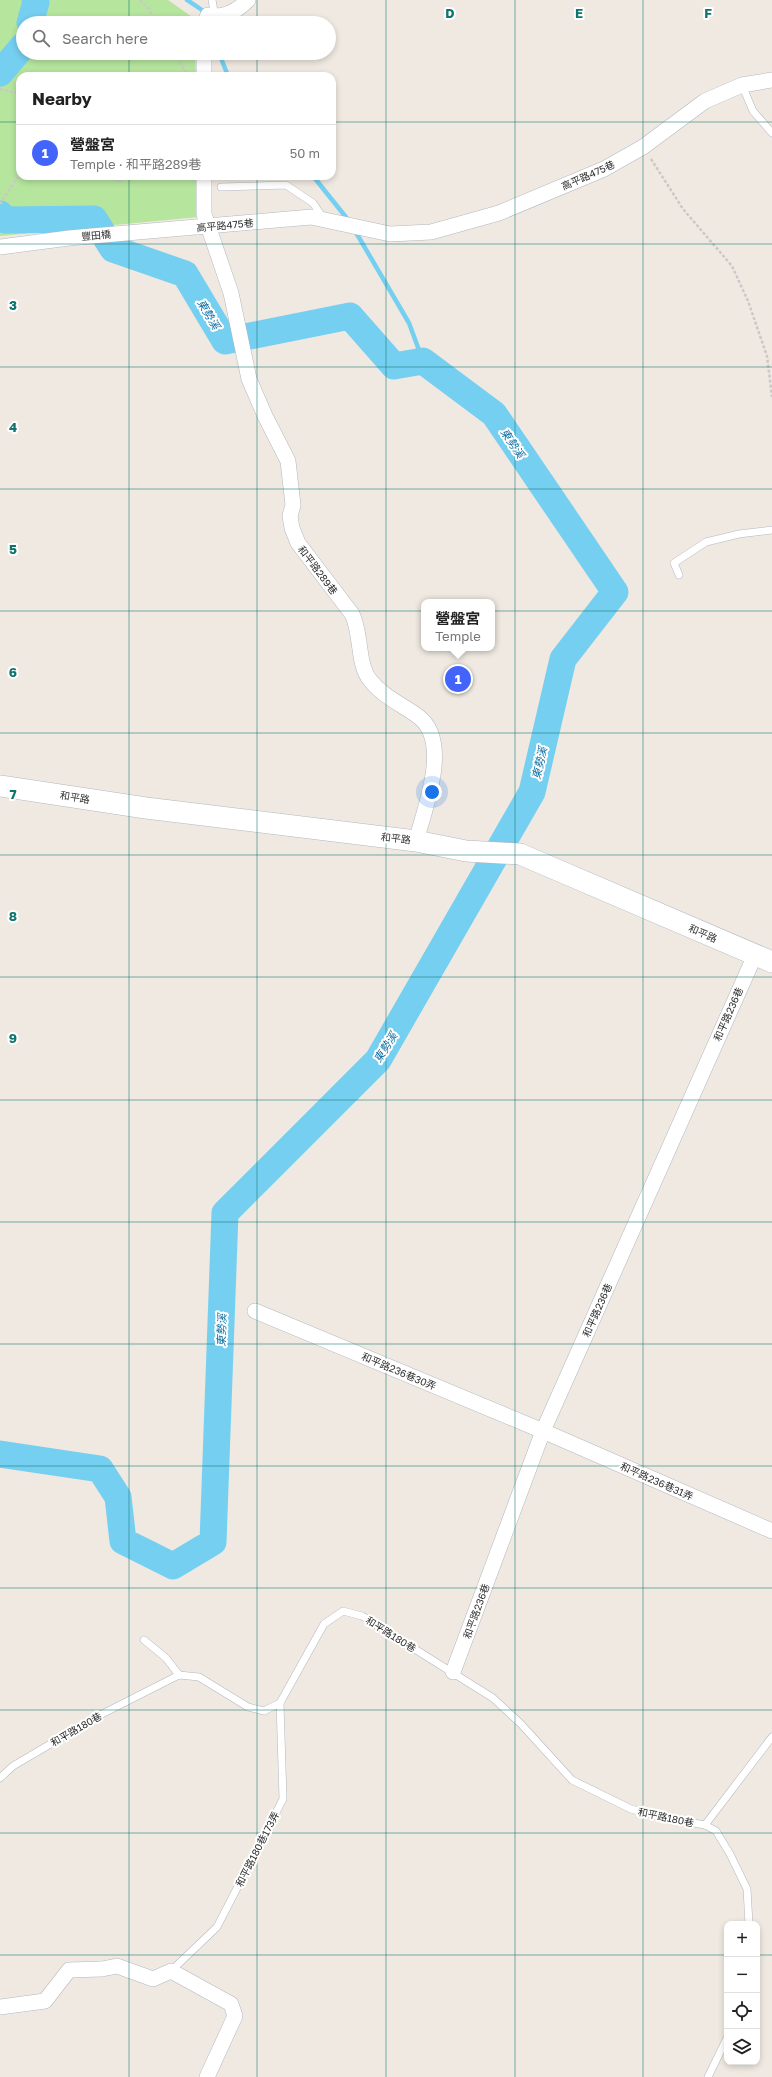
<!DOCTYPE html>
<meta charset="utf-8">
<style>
body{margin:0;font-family:"Golos Text","Noto Sans TC",sans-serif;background:#f6f6f6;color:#222}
.controls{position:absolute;right:12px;bottom:12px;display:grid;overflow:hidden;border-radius:8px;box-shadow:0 2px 6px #0003}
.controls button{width:36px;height:36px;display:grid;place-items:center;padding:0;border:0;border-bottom:1px solid #e0e0e0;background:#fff;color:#222;font:20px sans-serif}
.you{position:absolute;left:432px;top:792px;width:14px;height:14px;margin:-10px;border:3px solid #fff;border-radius:50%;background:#1a73e8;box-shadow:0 0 0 6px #1a73e833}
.badge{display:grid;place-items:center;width:26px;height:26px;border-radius:50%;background:#4264fb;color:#fff;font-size:13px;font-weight:700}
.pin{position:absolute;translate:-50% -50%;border:2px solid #fff;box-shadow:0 1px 4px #0006}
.popup{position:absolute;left:421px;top:599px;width:74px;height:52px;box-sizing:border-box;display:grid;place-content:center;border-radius:8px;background:#fff;filter:drop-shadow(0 1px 3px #0005);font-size:13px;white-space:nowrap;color:#767676}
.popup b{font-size:15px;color:#222}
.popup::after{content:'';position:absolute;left:50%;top:100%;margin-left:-8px;border:8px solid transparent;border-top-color:#fff}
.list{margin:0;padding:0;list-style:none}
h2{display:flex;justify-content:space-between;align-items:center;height:52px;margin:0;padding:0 16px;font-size:17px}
h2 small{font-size:13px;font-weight:400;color:#767676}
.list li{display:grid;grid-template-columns:26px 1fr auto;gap:12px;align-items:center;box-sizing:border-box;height:56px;padding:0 16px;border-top:1px solid #e0e0e0}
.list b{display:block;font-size:15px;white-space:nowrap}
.list p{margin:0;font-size:13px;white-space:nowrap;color:#767676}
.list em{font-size:13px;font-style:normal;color:#767676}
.icon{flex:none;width:22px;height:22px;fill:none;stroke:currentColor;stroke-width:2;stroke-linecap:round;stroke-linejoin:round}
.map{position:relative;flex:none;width:772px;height:2077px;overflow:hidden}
.search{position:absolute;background:#fff;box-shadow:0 2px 6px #0003;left:16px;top:16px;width:320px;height:44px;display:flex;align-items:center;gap:10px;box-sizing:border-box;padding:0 14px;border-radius:22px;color:#767676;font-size:15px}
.panel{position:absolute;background:#fff;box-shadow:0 2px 6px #0003;left:16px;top:72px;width:320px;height:108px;border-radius:12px}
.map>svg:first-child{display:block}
</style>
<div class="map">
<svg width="772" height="2077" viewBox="0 0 772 2077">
<rect width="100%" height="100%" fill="#efe9e1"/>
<path fill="#b6e59e" d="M0 0H168L195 19V23H23V53H195L196 76H20V176H197L198 217 0 236Z"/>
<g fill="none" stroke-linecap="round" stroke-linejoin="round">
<g stroke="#75cff0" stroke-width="4.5">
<path d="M187 0 202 10 204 16"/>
<path d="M219 53 228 76"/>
<path d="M313 176 349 221"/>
<path d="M354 229 409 323 423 361"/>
</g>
<g stroke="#75cff0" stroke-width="27">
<path d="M30 23 36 2 35 0"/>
<path d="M0 73 23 46"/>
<path d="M0 214 5 220 94 219 113 249 185 274 225 341 350 316 394 366 423 361 494 414 615 592 563 659 532 792 378 1060 225 1213 213 1542 173 1566 123 1541 118 1497 100 1469 0 1454"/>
</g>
<g stroke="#b4b7c1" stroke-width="8">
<g id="lane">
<path d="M212 0 215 17"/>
<path d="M742 85 753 111 772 133"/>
<path d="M221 187 286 185 313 203 323 218"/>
<path d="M679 575 674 563 706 542 739 534 772 530"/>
<path d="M144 1640 166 1658 179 1675"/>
<path d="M0 1778 13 1766 98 1716 179 1675 199 1677 248 1707 264 1711 280 1703 324 1624 343 1611 362 1616 493 1698 521 1724 572 1780 631 1809 665 1818 705 1825 716 1831 730 1854 747 1889 749 1924"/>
<path d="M705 1825 772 1737"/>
<path d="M171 1971 217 1927 283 1799 280 1703"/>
<path d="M708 2077 727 2038"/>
</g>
</g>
<g stroke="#b4b7c1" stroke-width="16">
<g id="street">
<path d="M205 23 208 15C224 19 237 11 248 0"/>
<path d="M204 53V76"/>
<path d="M204 176V214L231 293 249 379 265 416 288 461 293 505 290 516 292 528 298 543 352 614C362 634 357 664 370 680 382 696 403 705 419 717 451 742 425 808 416 841"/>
<path d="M0 247 69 238 311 217 390 234 431 232 499 213 604 169 643 147 705 101 742 85 772 80"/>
<path d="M255 1311 543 1431 772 1531"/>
<path d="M453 1672 543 1431 755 955"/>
<path d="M0 2007 45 2001 69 1970 102 1969 117 1966 153 1979 171 1971 231 2004 235 2016 207 2077"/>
</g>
</g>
<g stroke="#b4b7c1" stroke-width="22">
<path id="secondary" d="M0 786 146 808 416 841 466 851 520 854 772 962"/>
</g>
<g stroke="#c9c9c9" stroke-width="2.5" stroke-dasharray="3 2" stroke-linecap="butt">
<path d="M140 0 147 7 157 23"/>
<path d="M175 53 188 76"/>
<path d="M0 89 20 94"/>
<path d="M651 159 683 209 732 266 748 301 767 356 772 397"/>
<path d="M68 176 80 178 91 176"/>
<path d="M111 176 119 182 126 176"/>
<path d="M0 204 17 178 21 176"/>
</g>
<use href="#lane" stroke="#fff" stroke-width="7"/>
<use href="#street" stroke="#fff" stroke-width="15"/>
<use href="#secondary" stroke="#fff" stroke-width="21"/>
</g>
<path fill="#afaba4" d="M448 674 468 682 455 689 448 677Z"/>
<path fill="#8e8b86" d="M468 679V682L455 689V686Z"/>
<path fill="#cbc7bf" stroke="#8e8b86" d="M462 666 468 679 455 686 448 674Z"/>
<path fill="none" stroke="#0f766e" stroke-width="1" stroke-opacity="0.55" d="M129 0V23M257 0V23M386 0V2077M515 0V2077M643 0V2077M129 53V76M257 53V76M0 122H20M332 122H772M129 176V2077M257 176V2077M0 244H772M0 367H772M0 489H772M0 611H772M0 733H772M0 855H772M0 977H772M0 1100H772M0 1222H772M0 1344H772M0 1466H772M0 1588H772M0 1710H772M0 1833H772M0 1955H727M757 1955H772"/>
<g text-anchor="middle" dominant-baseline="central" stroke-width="4" stroke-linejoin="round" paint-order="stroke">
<g font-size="10" fill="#2e2e2e" stroke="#fff">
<text transform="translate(588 175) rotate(-24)">高平路475巷</text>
<text transform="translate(225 225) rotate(-5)">高平路475巷</text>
<text transform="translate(96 235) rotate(-5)">豐田橋</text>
<text transform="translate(318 570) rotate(53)">和平路289巷</text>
<text transform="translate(75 797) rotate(9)">和平路</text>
<text transform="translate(396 838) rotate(7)">和平路</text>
<text transform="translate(703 933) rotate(23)">和平路</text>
<text transform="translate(728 1014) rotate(-66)">和平路236巷</text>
<text transform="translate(597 1310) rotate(-66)">和平路236巷</text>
<text transform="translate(399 1371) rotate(23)">和平路236巷30弄</text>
<text transform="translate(657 1481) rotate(24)">和平路236巷31弄</text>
<text transform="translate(476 1611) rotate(-70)">和平路236巷</text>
<text transform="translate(391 1634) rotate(32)">和平路180巷</text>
<text transform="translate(76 1729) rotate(-30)">和平路180巷</text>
<text transform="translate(666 1817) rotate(12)">和平路180巷</text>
<text transform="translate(257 1849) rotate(-63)">和平路180巷173弄</text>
</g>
<g font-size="11" font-style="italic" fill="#0d6fa3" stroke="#fff">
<text transform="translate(209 314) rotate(59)">東勢溪</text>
<text transform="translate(513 443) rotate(56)">東勢溪</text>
<text transform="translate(539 763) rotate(-77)">東勢溪</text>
<text transform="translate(385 1047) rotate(-58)">東勢溪</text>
<text transform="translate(221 1330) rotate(-88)">東勢溪</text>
</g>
</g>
<g font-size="13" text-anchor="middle" font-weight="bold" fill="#0f766e" stroke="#fff" stroke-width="4" stroke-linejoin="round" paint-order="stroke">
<text x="450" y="18">D</text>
<text x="579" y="18">E</text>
<text x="708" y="18">F</text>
<text x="13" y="310">3</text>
<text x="13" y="432">4</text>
<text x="13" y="554">5</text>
<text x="13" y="677">6</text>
<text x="13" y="799">7</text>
<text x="13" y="921">8</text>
<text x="13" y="1043">9</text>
</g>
</svg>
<div class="controls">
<button>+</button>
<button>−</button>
<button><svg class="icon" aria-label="locate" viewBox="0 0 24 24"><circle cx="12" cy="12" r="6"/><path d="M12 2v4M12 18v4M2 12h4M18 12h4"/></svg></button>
<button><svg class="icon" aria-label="layers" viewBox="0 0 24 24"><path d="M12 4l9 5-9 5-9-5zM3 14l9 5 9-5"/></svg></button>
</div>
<div class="you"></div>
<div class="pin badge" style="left:458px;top:679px">1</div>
<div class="popup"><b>營盤宮</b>Temple</div>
<div class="search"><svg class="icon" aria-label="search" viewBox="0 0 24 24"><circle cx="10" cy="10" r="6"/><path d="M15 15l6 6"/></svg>Search here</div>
<section class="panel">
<h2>Nearby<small></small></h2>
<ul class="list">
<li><span class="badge">1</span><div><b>營盤宮</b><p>Temple · 和平路289巷</p></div><em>50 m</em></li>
</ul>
</section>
</div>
